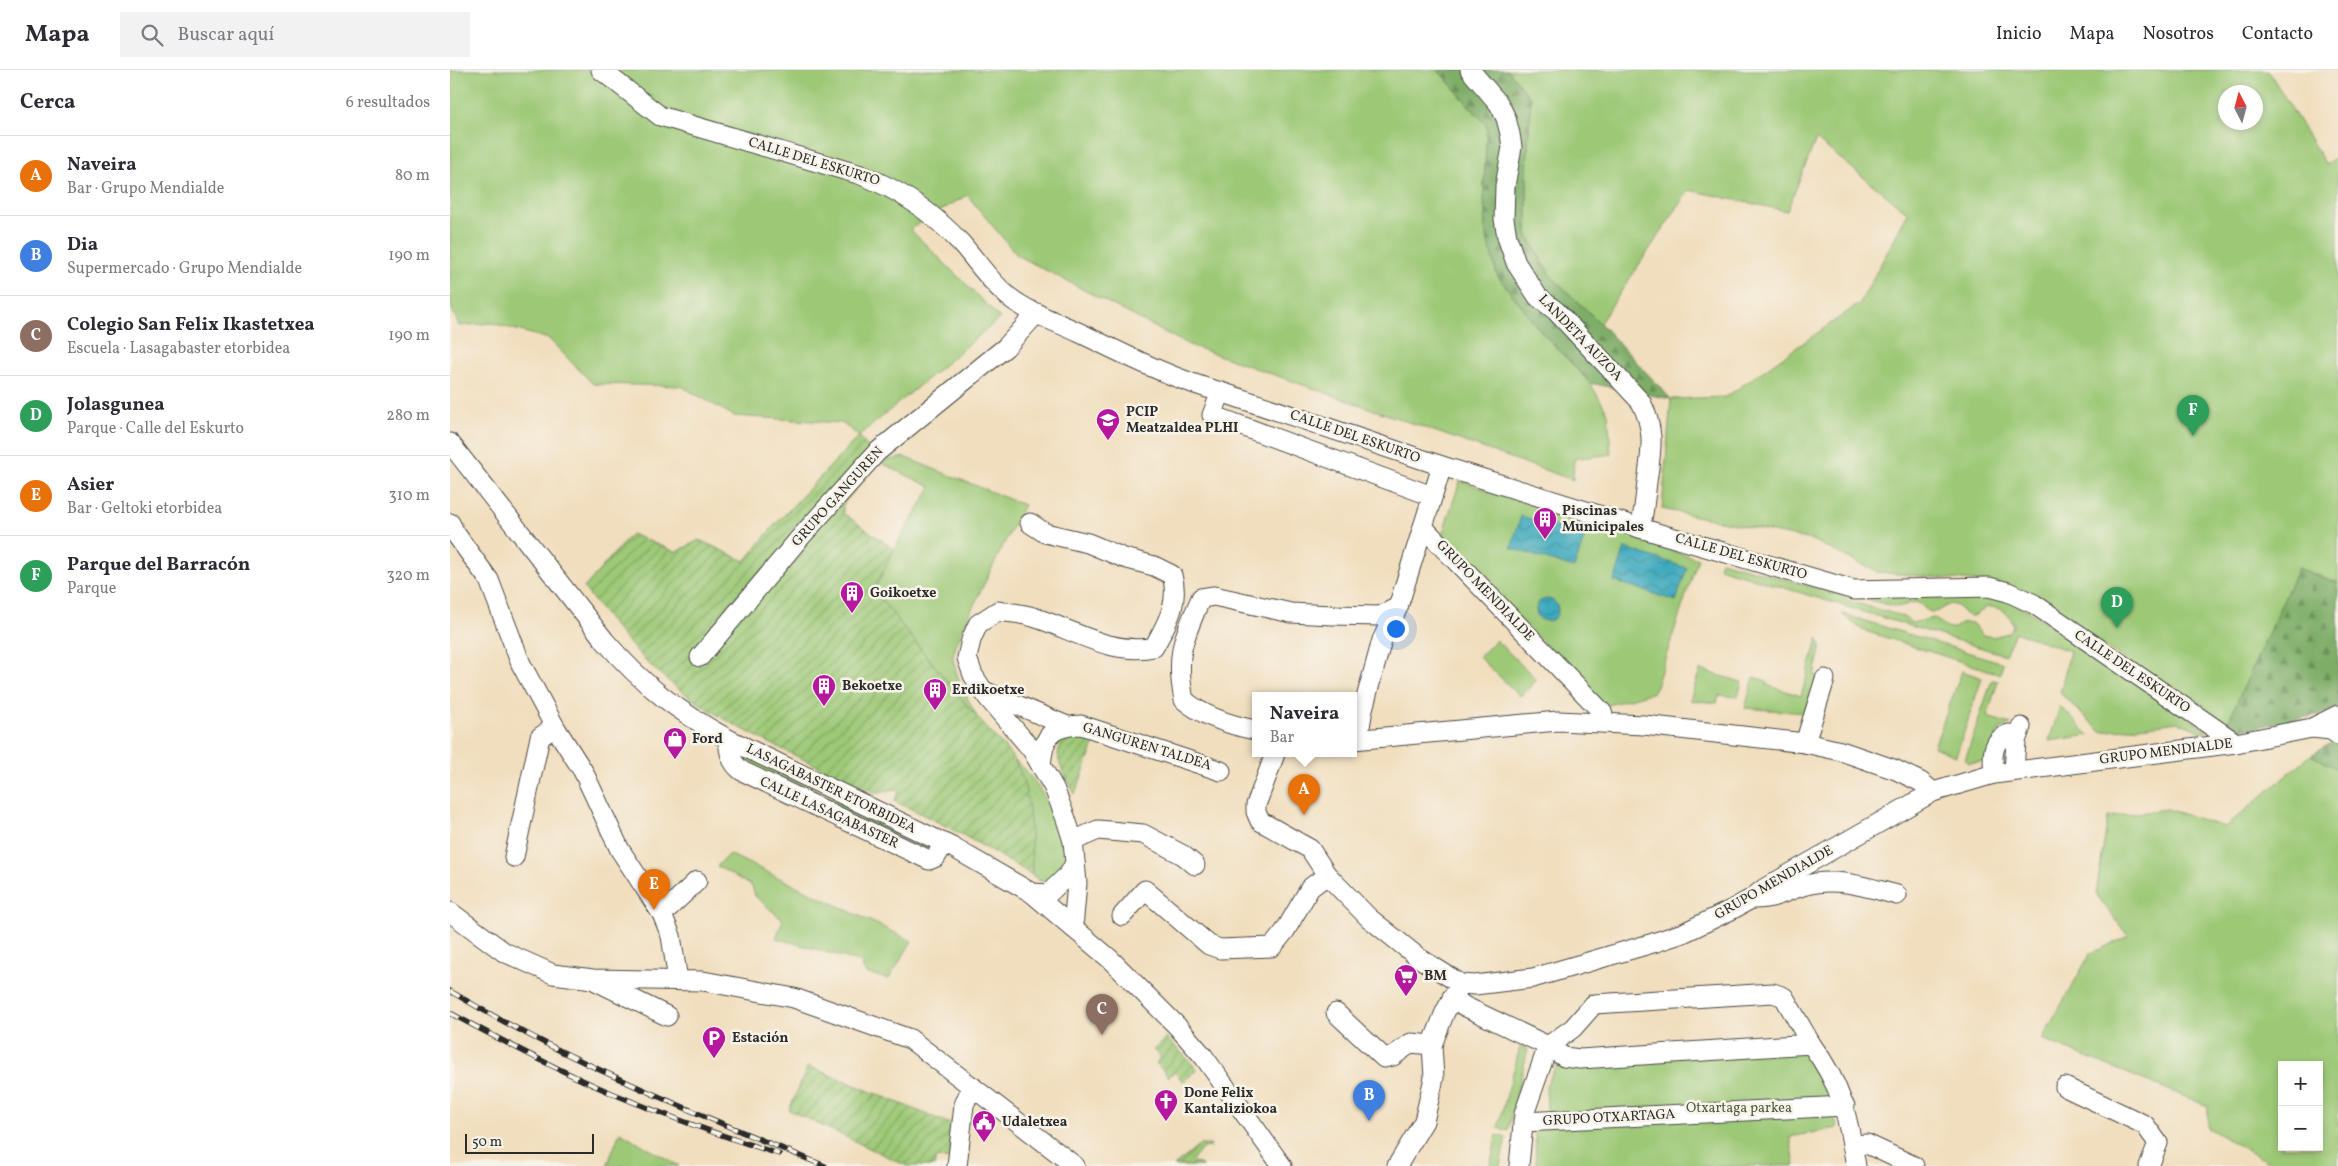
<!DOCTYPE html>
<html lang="es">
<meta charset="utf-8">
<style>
body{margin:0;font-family:Vollkorn,serif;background:#f2f2f3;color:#2b2b33}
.controls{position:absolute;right:15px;bottom:15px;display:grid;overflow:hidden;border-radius:0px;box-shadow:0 2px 8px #0003}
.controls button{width:45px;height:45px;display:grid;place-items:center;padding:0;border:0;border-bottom:1px solid #e1e1e2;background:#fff;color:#2b2b33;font:25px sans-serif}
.compass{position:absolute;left:1768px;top:15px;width:45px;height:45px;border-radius:50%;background:#fff;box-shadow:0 2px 8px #0003;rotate:354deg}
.scale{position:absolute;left:15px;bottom:12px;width:129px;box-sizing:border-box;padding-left:5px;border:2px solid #2b2b2b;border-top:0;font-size:14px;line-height:18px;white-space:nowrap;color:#2b2b2b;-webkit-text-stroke:4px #f7f3e8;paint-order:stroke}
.you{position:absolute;left:945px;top:558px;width:18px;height:18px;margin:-12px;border:4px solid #fff;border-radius:50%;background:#1a73e8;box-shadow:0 0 0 8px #1a73e833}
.badge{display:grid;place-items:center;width:32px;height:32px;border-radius:50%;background:#b5179e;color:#fff;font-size:16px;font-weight:700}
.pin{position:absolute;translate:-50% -41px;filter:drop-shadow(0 1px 2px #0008)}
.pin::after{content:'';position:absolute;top:26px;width:18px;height:15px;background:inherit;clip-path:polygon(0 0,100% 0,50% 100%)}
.popup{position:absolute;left:802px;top:622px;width:105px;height:65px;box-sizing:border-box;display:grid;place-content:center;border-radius:0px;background:#fff;filter:drop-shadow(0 1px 4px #0005);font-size:16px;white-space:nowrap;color:#7c7c81}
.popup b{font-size:19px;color:#2b2b33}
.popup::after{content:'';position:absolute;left:50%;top:100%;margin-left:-10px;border:10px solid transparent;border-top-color:#fff}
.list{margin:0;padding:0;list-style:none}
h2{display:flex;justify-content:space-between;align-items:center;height:65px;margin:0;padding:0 20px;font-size:21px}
h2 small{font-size:16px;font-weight:400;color:#7c7c81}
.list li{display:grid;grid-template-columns:32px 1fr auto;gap:15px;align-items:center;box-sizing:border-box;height:80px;padding:0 20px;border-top:1px solid #e1e1e2}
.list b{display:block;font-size:19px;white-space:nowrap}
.list p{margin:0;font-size:16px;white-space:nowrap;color:#7c7c81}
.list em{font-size:16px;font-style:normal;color:#7c7c81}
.icon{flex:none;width:28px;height:28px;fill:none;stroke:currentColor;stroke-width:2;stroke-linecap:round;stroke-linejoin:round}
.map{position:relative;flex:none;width:1888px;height:1096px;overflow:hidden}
header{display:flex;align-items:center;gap:30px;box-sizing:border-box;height:70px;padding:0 25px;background:#fff;border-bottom:1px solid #e1e1e2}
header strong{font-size:24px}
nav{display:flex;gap:28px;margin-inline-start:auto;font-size:18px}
.search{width:350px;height:45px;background:#f2f2f3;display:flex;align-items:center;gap:12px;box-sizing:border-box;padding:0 18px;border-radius:0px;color:#7c7c81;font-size:19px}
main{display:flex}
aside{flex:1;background:#fff}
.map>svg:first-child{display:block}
</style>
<header>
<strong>Mapa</strong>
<div class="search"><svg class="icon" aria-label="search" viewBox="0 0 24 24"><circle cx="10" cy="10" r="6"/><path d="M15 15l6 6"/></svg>Buscar aquí</div>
<nav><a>Inicio</a><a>Mapa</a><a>Nosotros</a><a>Contacto</a></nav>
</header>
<main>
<aside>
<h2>Cerca<small>6 resultados</small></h2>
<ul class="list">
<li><span class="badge" style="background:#e8710a">A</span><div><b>Naveira</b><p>Bar · Grupo Mendialde</p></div><em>80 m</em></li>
<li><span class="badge" style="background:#3f7fe0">B</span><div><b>Dia</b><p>Supermercado · Grupo Mendialde</p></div><em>190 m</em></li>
<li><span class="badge" style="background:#8d6e63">C</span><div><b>Colegio San Felix Ikastetxea</b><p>Escuela · Lasagabaster etorbidea</p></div><em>190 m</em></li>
<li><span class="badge" style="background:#2e9e5b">D</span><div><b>Jolasgunea</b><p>Parque · Calle del Eskurto</p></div><em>280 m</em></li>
<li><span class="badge" style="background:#e8710a">E</span><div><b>Asier</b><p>Bar · Geltoki etorbidea</p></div><em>310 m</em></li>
<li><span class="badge" style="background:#2e9e5b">F</span><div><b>Parque del Barracón</b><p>Parque</p></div><em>320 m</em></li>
</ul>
</aside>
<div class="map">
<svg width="1888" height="1096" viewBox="0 0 1888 1096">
<defs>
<pattern id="forest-firs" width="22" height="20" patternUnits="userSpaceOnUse" patternTransform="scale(1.25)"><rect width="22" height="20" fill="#7ead68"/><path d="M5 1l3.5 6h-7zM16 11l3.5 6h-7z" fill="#678d56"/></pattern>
<pattern id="garden-furrows" width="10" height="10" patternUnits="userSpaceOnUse" patternTransform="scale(1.25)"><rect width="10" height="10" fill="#9dc977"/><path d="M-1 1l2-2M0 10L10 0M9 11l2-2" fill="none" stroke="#80a362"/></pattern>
<pattern id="water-waves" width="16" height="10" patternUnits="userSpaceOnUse" patternTransform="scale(1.25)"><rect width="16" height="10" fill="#3eaabe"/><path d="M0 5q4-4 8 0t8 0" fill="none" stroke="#348b9b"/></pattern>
</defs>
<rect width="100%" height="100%" fill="#f7f3e8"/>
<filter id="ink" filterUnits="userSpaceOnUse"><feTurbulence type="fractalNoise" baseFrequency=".02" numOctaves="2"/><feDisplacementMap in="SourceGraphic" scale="10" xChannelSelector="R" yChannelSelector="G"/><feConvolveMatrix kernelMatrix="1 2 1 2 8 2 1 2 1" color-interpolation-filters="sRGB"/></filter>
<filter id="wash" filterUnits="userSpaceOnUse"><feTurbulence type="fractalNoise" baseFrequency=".0096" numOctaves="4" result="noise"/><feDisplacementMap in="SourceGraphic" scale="20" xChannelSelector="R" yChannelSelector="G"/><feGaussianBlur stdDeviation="1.12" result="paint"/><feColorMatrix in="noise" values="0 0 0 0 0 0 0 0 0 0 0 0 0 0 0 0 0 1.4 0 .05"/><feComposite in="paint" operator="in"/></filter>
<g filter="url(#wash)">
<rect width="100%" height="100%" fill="#f1debe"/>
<g fill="#9dc977" stroke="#647a51" fill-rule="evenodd">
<path d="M0 0H988L1037 56 1034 116 1035 160 1047 205 1088 258 1140 313 1158 343 1161 384 1124 389 1123 410 737 274 567 185 517 125 460 159 550 248 409 366 392 353 284 346 231 316 143 314 99 269 42 253 9 256 0 234Z"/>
<path d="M1058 0H1818L1876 95 1888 86V513L1848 498 1777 654 1556 514 1427 502 1362 470 1212 439 1221 329 1276 327 1410 233 1458 143 1366 69 1337 141 1239 120 1150 253 1100 205 1077 164V96L1081 29ZM1776 22H1806V52H1776Z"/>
<path d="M454 387 574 435C563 456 502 574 503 588 506 609 519 630 528 649L423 520 444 479 481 417 429 392Z"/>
<path d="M1010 411 1248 489 1204 622 1155 636 991 468Z"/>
<path d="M1271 491 1394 526 1399 531 1452 546 1462 553 1484 548C1512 570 1501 549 1522 553L1532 565 1543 567 1558 563 1563 556C1562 544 1549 536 1538 537 1529 541 1524 551 1514 543 1510 540 1509 536 1505 535 1496 532 1491 542 1483 542 1476 542 1472 534 1466 532L1447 537 1407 527 1525 522 1553 529 1577 540 1758 661 1755 663 1728 652 1651 662 1610 623 1620 581 1565 562 1555 585 1269 498Z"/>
<path d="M1392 544 1553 593 1550 604 1412 560Z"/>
<path d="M1368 568 1371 576 1364 605 1368 607 1355 643 1295 638 1304 607 1317 611V615L1351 626Z"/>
<path d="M1046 570 1087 610 1070 626 1029 587Z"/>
<path d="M1250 600 1292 612 1288 627 1269 625 1267 633 1240 630Z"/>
<path d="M1512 601 1532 608 1506 686 1484 677Z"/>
<path d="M1542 610 1548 611 1537 647 1561 654 1550 659 1535 691 1519 693 1515 690Z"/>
<path d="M1610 636 1639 665 1599 671Z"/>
<path d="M288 682 479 776 473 779 293 694Z"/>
<path d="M1861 685 1888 699V1096H1825L1758 1058V1036L1592 969 1640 884 1678 866 1646 824 1658 747 1717 739 1775 757ZM1832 995H1869V1077H1832Z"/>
<path d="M564 690C593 713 618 764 613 801L600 811H590L582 805C581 767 581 726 564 690Z"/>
<path d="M279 784 462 871 439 909 415 903 411 892 326 868 333 850 305 826 302 816 267 796Z"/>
<path d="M1070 977 1078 979 1058 1061 1048 1057Z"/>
<path d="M1359 978 1381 1022 1387 1058 1340 1067 1345 1096H1081L1086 1094 1085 1052 1097 1039 1096 1016 1108 992Z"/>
<path d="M170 1062 229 1096H157Z"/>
<path d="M1047 1065 1056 1068 1050 1096H1040Z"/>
</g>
<g fill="url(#forest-firs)" stroke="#546c4a">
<path d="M988 0H1058L1081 29 1077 96V164L1100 205 1150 253 1221 329 1140 313 1088 258 1047 205 1035 160 1034 116 1037 56Z"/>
<path d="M1848 498 1888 513V637L1876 643 1802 658 1789 659 1777 654Z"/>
<path d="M1888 669V699L1861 685Z"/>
</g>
<g fill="url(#garden-furrows)" stroke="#647a51">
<path d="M409 366 429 392 393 434V443L444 479 424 520C458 562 491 606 527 647 542 666 562 680 571 704 582 735 581 772 582 805 537 777 492 753 444 731L449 722 445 719 425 723C361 692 277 658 221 613 187 586 161 553 134 518L181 464 226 482 249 470 295 491 323 457Z"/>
<path d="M627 666 645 672 625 724C617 708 601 688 612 671Z"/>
<path d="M716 967 748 1000 733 1011 724 1002 719 1007 706 993 711 987 703 980Z"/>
<path d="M358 996 503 1055 499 1090 486 1087 484 1096H457L339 1040Z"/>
<path d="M750 1075H761L760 1077 753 1078 741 1091 754 1096H724Z"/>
</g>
<g fill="url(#water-waves)" stroke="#346a74">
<path d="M1071 446 1135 466 1124 498 1061 478Z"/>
<path d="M1175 478 1237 498 1226 531 1164 511Z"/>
<circle cx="1097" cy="540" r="11"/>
</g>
</g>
<g filter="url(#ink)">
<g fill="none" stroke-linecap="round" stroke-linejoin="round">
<g stroke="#494641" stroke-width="21">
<g id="minor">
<path d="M151 0 210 46 411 105C451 120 482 142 511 173 527 191 540 212 559 227 579 243 607 252 630 263 676 285 722 309 771 322L992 396 1190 458 1404 520 1539 517 1558 522 1584 534 1786 673"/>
<path d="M1020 0 1049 34 1056 48 1060 64 1062 77 1055 116 1054 149 1057 167 1066 193 1088 227 1106 241 1191 332C1206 362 1201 381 1197 412 1195 428 1194 443 1190 458"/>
<path d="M771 322 762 345 982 426"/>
<path d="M0 373 155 571C193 615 227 641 278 669L502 777 582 823 660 889 727 956 754 987 832 1096"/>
<path d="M0 453 5 463 39 510 71 594 105 657 133 701 170 780 212 844 221 866 228 910"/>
<path d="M580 453 595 463 638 473 674 488 704 496 722 505C730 533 717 553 704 577 661 586 623 559 583 547 572 543 559 543 548 541L528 554 521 570 517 588 523 605 538 628 582 680 604 718 616 749 623 771 627 813 623 858"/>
<path d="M973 457 1152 642 1155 652"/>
<path d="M948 537 992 396"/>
<path d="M250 587 348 470 427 382 556 277 587 243"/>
<path d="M534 621 617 656"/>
<path d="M1862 658 1881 660 1888 665"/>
<path d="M805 660C780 655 754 647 734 630 725 585 733 569 751 528L764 526 841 543 882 545 930 546 948 537 932 570 913 639 908 669"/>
<path d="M278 669C279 683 281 693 292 701L479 790 486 787 494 773"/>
<path d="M903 670 1108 651 1194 655 1355 673 1391 681 1446 700 1471 712 1483 722"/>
<path d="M1355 673 1375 609"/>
<path d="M825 684 806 735V742L810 751 860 779 877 805 919 848 969 888 1011 914 1025 915 1083 908 1203 873 1233 863 1283 839 1301 829 1315 818 1483 722 1544 704 1786 673 1862 658 1888 645"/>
<path d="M591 696C594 665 599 657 631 655L771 701"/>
<path d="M1564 701 1566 671 1571 657"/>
<path d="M1544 704C1542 687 1541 670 1559 664"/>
<path d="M623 771 648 760 693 764 733 785 745 795"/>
<path d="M64 787 90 667 105 657"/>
<path d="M582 823 598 824 619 804 625 793"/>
<path d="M1301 829C1323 830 1333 822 1353 816 1385 806 1416 817 1447 825"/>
<path d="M0 842 54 882 103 904 143 909 253 911 344 928 460 969 625 1096"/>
<path d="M212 844 247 811"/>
<path d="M672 846 695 820 759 875 770 879 822 877 835 861 860 818 877 805"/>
<path d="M146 911 217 946"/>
<path d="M1002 927 1014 936 1098 976 1114 987 1130 989 1361 974C1393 1018 1397 1044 1406 1096"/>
<path d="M886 943 934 988 943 986 961 973 982 975"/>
<path d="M1615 1017 1695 1055 1708 1073 1699 1096"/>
<path d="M1073 1052 1395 1036"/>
<path d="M1402 1075 1417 1074 1464 1096"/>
<path d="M507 1096 514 1035 522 1016"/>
<path d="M947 1096 974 1051 984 1008 982 975 995 942 1009 917"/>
<path d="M1069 1096 1074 1044 1098 976 1123 958 1144 934 1323 923 1334 927 1361 974"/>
</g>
</g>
<use href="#minor" stroke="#fff" stroke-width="19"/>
<g stroke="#2b2b2b" stroke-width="5.5">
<g id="rail">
<path d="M0 921C119 992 247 1044 375 1096"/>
<path d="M0 943C47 968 94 993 143 1015 204 1042 266 1064 329 1084"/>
</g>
</g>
<use href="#rail" stroke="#f7f3e8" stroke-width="4" stroke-dasharray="11" stroke-linecap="butt"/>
</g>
</g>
<defs>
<g id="university-pin" transform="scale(1.25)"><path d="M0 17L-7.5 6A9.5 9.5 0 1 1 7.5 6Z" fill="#b5179e" stroke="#f7f3e8"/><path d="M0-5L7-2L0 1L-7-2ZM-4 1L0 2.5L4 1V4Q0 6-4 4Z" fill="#fff"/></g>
<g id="building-pin" transform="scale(1.25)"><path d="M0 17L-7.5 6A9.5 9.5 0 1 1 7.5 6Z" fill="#b5179e" stroke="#f7f3e8"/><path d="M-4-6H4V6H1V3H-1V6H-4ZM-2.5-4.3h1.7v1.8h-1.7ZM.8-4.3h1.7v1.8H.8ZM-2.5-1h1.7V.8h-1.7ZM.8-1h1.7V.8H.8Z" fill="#fff"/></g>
<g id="shop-pin" transform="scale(1.25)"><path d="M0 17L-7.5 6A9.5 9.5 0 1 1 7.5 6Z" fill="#b5179e" stroke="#f7f3e8"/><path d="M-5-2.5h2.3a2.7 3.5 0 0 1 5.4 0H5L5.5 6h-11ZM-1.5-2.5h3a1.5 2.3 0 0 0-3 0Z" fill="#fff"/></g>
<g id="supermarket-pin" transform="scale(1.25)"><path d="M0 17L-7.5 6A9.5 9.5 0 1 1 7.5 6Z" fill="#b5179e" stroke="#f7f3e8"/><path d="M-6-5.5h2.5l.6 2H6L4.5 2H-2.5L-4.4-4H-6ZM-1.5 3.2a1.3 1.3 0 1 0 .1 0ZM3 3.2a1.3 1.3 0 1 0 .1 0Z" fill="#fff"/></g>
<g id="parking-pin" transform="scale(1.25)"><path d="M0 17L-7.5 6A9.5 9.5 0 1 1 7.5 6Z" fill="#b5179e" stroke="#f7f3e8"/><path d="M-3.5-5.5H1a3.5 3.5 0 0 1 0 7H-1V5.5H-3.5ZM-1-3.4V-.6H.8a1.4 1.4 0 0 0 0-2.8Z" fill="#fff"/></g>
<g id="church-pin" transform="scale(1.25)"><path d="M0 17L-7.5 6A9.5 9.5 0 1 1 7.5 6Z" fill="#b5179e" stroke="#f7f3e8"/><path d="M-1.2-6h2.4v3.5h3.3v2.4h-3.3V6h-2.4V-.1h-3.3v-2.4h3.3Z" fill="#fff"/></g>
<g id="civic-pin" transform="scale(1.25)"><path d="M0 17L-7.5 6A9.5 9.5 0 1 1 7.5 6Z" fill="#b5179e" stroke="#f7f3e8"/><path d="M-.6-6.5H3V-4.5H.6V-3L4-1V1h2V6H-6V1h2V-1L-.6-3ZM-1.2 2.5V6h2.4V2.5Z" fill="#fff"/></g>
</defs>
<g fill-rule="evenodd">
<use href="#university-pin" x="658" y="350"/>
<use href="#building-pin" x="1095" y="449"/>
<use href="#building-pin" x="402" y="523"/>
<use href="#building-pin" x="374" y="616"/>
<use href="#building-pin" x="485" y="620"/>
<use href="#shop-pin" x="225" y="669"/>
<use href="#supermarket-pin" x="956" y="906"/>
<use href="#parking-pin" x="264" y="968"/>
<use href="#church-pin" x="716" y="1031"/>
<use href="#civic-pin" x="534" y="1052"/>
</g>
<g text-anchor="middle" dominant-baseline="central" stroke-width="5" stroke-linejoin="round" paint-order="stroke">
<g font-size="14" fill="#2b2b2b" stroke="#f7f3e8">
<text transform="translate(364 92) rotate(17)">CALLE DEL ESKURTO</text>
<text transform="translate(1130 268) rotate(46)">LANDETA AUZOA</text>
<text transform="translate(905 367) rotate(19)">CALLE DEL ESKURTO</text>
<text transform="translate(388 427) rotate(-48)">GRUPO GANGUREN</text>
<text transform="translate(1291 487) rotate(16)">CALLE DEL ESKURTO</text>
<text transform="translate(1035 521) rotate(46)">GRUPO MENDIALDE</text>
<text transform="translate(1682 602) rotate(34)">CALLE DEL ESKURTO</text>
<text transform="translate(697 677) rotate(17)">GANGUREN TALDEA</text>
<text transform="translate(1716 682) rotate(-7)">GRUPO MENDIALDE</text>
<text transform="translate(381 719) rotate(26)">LASAGABASTER ETORBIDEA</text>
<text transform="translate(379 743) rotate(25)">CALLE LASAGABASTER</text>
<text transform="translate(1324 813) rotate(-30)">GRUPO MENDIALDE</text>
<text transform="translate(1159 1048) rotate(-3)">GRUPO OTXARTAGA</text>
</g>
<g font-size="14" font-weight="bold" fill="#2b2b2b" stroke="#f7f3e8" text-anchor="start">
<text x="676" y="342">PCIP<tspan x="676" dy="16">Meatzaldea PLHI</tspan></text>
<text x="1112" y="441">Piscinas<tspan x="1112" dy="16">Municipales</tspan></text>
<text x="420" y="523">Goikoetxe</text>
<text x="392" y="616">Bekoetxe</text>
<text x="502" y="620">Erdikoetxe</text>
<text x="242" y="669">Ford</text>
<text x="974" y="906">BM</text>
<text x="282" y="968">Estación</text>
<text x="734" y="1023">Done Felix<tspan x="734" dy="16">Kantaliziokoa</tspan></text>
<text x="552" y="1052">Udaletxea</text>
</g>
<g font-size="14" fill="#4d5a42" stroke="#f7f3e8">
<text x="1289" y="1038">Otxartaga parkea</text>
</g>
</g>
</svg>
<div class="controls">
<button>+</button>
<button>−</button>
</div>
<svg class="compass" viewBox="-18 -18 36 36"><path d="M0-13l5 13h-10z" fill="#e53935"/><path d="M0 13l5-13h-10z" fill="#7c7c81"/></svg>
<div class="scale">50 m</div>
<div class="you"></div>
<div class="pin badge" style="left:854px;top:745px;background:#e8710a">A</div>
<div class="popup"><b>Naveira</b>Bar</div>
<div class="pin badge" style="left:919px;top:1051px;background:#3f7fe0">B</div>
<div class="pin badge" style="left:652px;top:965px;background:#8d6e63">C</div>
<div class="pin badge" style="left:1667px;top:558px;background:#2e9e5b">D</div>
<div class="pin badge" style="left:204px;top:840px;background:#e8710a">E</div>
<div class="pin badge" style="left:1743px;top:366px;background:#2e9e5b">F</div>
</div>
</main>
